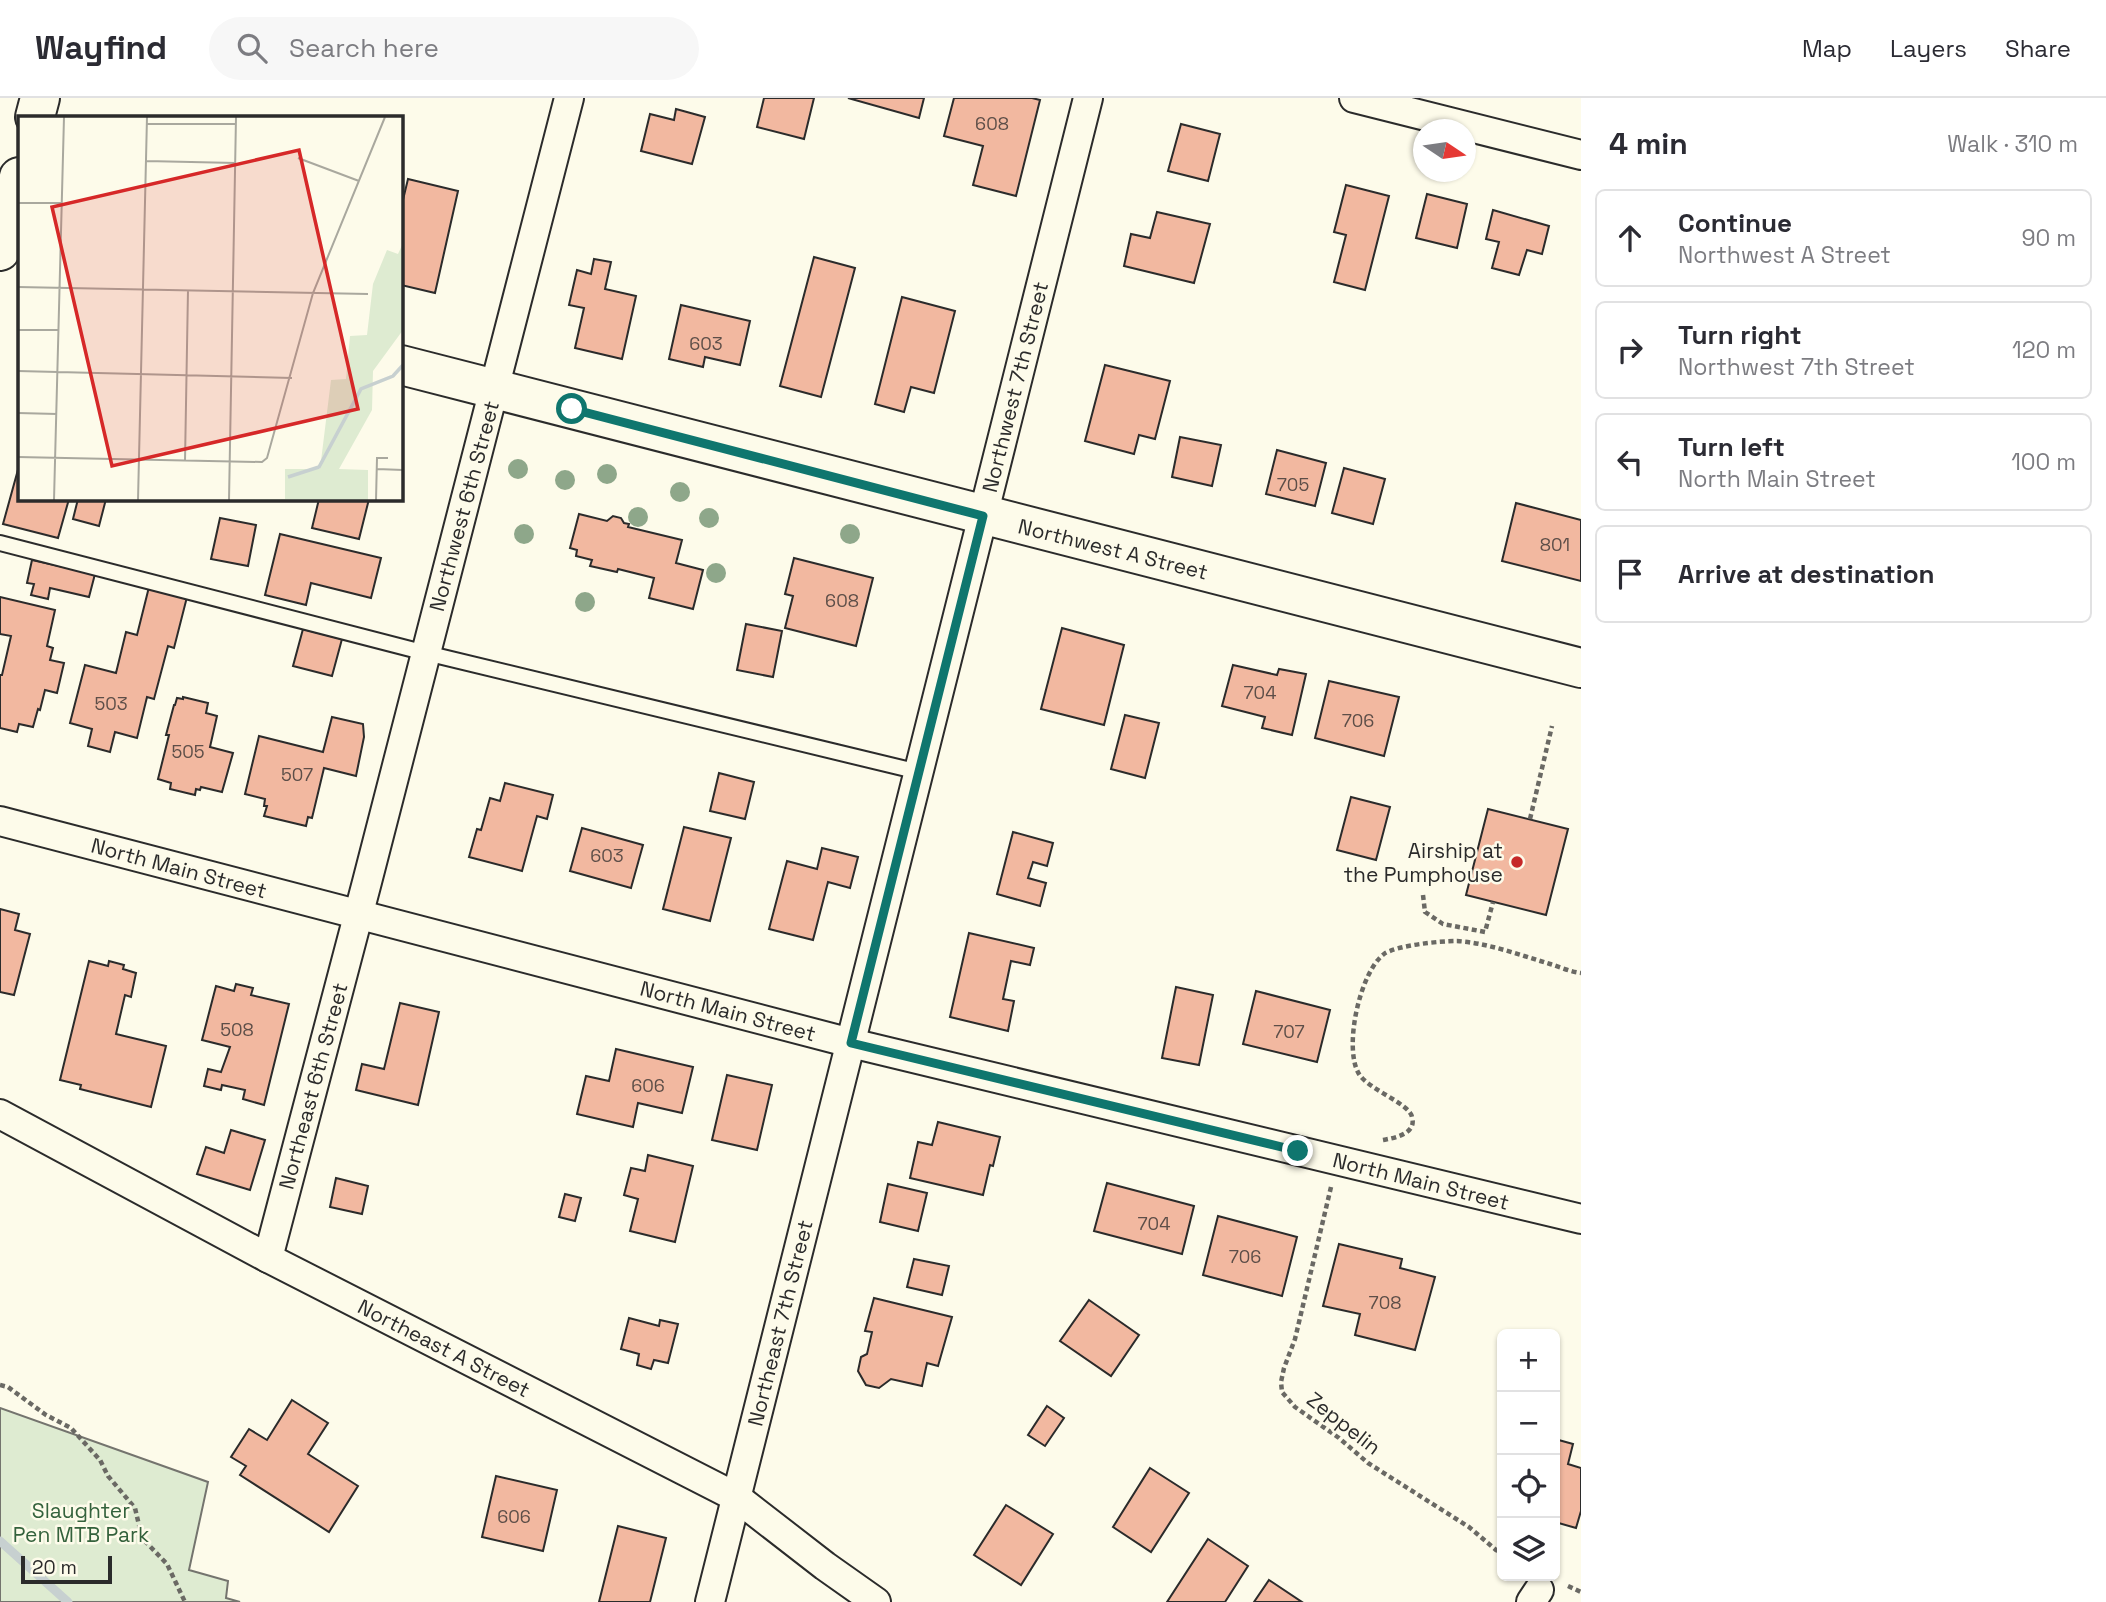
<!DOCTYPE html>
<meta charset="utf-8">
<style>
body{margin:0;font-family:"Space Grotesk",sans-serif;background:#f7f7f7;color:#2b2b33}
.controls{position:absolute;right:21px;bottom:21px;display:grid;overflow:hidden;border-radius:10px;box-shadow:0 2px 5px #0004}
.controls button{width:63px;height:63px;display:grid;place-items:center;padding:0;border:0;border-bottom:2px solid #e1e1e2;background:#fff;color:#2b2b33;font:35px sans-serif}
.compass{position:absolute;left:1413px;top:21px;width:63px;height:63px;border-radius:50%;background:#fff;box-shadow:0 2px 5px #0004;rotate:103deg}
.scale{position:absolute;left:21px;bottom:18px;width:91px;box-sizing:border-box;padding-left:7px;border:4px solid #2b2b2b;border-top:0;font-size:19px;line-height:24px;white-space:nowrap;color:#2b2b2b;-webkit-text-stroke:5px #fdfbea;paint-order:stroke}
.stop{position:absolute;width:21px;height:21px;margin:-16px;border:5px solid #0f766e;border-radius:50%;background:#fff}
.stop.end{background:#0f766e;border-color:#fff;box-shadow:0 2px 7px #0008}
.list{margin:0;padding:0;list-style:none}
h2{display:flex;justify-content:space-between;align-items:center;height:91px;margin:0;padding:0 28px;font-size:30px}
h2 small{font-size:23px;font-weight:400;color:#7c7c81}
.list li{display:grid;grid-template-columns:46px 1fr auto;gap:21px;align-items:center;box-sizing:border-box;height:98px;margin:0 14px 14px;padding:0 14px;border:2px solid #e1e1e2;border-radius:10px}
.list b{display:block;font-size:26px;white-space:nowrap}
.list p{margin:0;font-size:23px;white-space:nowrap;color:#7c7c81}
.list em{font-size:23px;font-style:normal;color:#7c7c81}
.icon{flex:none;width:38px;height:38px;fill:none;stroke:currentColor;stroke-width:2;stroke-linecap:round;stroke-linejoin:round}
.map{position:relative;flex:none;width:1581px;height:1504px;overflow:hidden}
header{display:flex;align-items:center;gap:42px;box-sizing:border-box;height:98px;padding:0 35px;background:#fff;border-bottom:2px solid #e1e1e2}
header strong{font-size:33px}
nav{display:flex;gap:38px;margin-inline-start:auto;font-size:24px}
.search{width:490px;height:63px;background:#f7f7f7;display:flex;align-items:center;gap:18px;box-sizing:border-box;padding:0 24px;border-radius:38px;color:#7c7c81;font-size:26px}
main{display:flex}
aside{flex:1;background:#fff}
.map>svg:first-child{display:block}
</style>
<header>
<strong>Wayfind</strong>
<div class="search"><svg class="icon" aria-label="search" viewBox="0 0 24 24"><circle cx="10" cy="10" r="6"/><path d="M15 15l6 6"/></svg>Search here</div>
<nav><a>Map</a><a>Layers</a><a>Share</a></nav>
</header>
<main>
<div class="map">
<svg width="1581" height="1504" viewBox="0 0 1581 1504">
<rect width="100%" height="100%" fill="#fdfbea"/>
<path fill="#deebd1" stroke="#74746e" stroke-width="2" d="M0 1310 208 1384 189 1472 228 1483 226 1500 240 1504H0Z"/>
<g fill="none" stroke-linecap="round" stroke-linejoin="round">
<path stroke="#c7d0d0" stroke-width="9" d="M0 1443 68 1504"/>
</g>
<g fill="#f2b8a0" stroke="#2b2b2b" stroke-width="2">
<path d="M764 0H814L804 41 757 29Z"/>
<path d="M848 0H924L919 20Z"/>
<path d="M954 0H1032L1040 2 1016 98 973 87 983 48 944 38Z"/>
<path d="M676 11 705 19 692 66 641 53 650 16 674 22Z"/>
<path d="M1181 26 1220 36 1208 83 1168 73Z"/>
<path d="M408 81 458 93 435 195 401 187V110Z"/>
<path d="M1346 87 1389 98 1365 192 1334 184 1346 137 1334 134Z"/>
<path d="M1427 96 1467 106 1457 150 1416 140Z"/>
<path d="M1493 112 1549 128 1542 156 1527 152 1519 177 1492 170 1499 144 1486 141Z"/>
<path d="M1157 114 1210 126 1194 185 1124 168 1131 136 1150 140Z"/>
<path d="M814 159 855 170 821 299 780 288Z"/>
<path d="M594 161 611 164 605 191 636 198 622 261 575 250 584 210 569 207 577 172 591 176Z"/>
<path d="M902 199 955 213 934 295 911 289 904 314 875 306Z"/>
<path d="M681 207 750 223 740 267 705 259 703 269 669 261Z"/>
<path d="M1105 267 1170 283 1155 341 1139 337 1134 356 1085 343Z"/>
<path d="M1180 339 1221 347 1212 388 1172 379Z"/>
<path d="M1277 352 1326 365 1315 408 1266 396Z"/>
<path d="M19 368V401H69L58 440 3 426Z"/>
<path d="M1344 370 1385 381 1373 426 1332 415Z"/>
<path d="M78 401H106L99 428 73 421Z"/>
<path d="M319 401H369L359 441 312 430Z"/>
<path d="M1516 405 1581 422V483L1502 463Z"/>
<path d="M579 416 607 423 613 418 621 420 624 425 629 426 628 429 682 442 676 465 703 472 693 511 649 500 654 480 618 471 617 474 590 468 592 462 576 458 577 452 570 450Z"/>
<path d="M220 420 256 427 248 468 211 461Z"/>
<path d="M280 436 381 460 371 500 311 485 306 507 265 497Z"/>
<path d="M794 460 873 480 856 548 785 530 793 498 785 496Z"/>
<path d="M32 462 95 476 89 499 50 490 48 501 31 497 34 486 27 485Z"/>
<path d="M149 489 187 499 174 550 168 548 154 601 147 599 137 640 115 634 110 654 88 648 92 631 70 625 85 567 116 575 126 534 137 537Z"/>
<path d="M0 499 55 512 47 548 53 550 50 562 64 565 57 595 45 592 40 612 38 611 33 629 19 626 17 634 0 630V577H2L11 538 0 536Z"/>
<path d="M746 526 782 533 773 579 737 572Z"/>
<path d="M1062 530 1124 547 1104 627 1041 611Z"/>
<path d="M303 531 342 541 332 578 293 568Z"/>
<path d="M1233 567 1277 577 1279 571 1306 576 1292 637 1262 630 1265 619 1222 608Z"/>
<path d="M1329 583 1399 599 1384 658 1315 640Z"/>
<path d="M183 599 208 605 206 615 217 618 210 649 233 655 222 694 201 689 200 692 196 691 195 697 170 691 171 685 158 681 169 637H166L174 607H175L177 600 183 601Z"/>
<path d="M1125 617 1159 625 1145 680 1111 671Z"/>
<path d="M332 619 363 626 364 639 356 678 324 670 312 720 308 719 306 728 264 718 267 708H264L265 701 245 696 259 638 323 654Z"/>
<path d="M719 675 754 684 745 721 710 713Z"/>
<path d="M505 685 553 697 547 721 537 718 522 773 469 759 477 731 481 732 490 700 500 703Z"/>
<path d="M1351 699 1390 709 1376 762 1337 752Z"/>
<path d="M1488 711 1568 731 1546 817 1466 797Z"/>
<path d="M684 729 731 740 710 823 663 811Z"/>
<path d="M582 730 643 747 631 790 570 773Z"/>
<path d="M1013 734 1053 745 1047 768 1033 764 1028 780 1046 785 1040 808 997 796Z"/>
<path d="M822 750 858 759 850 790 828 784 813 842 769 831 787 763 817 771Z"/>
<path d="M0 811 19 816 15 832 30 836 14 897 0 894Z"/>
<path d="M969 835 1034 850 1030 867 1011 863 1003 901 1014 903 1008 933 950 919Z"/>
<path d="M89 863 108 868 109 863 124 867 123 871 136 875 131 899 125 897 116 936 166 948 151 1009 80 991 81 987 60 982Z"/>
<path d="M236 886 253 890 251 897 289 906 264 1007 243 1001 245 992 222 987 221 992 204 988 208 971 221 974 230 949 202 942 216 888 234 893Z"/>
<path d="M1176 889 1213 897 1199 967 1162 960Z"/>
<path d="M1256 893 1330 912 1317 964 1243 946Z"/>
<path d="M400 905 439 914 418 1007 356 992 362 966 384 971Z"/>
<path d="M616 951 693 969 682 1015 638 1005 633 1029 577 1016 586 978 609 983Z"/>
<path d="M727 977 772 987 757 1052 712 1042Z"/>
<path d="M938 1024 1000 1039 993 1068 990 1067 983 1097 910 1080 918 1044 932 1047Z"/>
<path d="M231 1032 265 1042 250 1092 197 1076 206 1049 224 1055Z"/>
<path d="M648 1057 693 1068 675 1144 630 1133 638 1101 624 1097 631 1070 645 1073Z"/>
<path d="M336 1080 368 1088 362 1116 330 1109Z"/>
<path d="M1107 1085 1194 1108 1182 1156 1094 1133Z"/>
<path d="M888 1086 927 1095 918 1133 880 1124Z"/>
<path d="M565 1096 581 1100 575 1123 559 1119Z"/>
<path d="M1218 1118 1297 1139 1282 1198 1203 1177Z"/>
<path d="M1339 1146 1402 1161 1400 1170 1435 1179 1415 1252 1355 1237 1360 1216 1323 1208Z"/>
<path d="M914 1161 949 1168 942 1197 907 1189Z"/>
<path d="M874 1200 952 1219 938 1268 927 1265 922 1288 891 1281 879 1290 866 1287 858 1273 861 1259 867 1256 872 1234 865 1233Z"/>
<path d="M1089 1202 1139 1237 1111 1278 1060 1243Z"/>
<path d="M629 1220 659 1228 660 1222 678 1226 668 1265 654 1262 651 1271 637 1267 639 1256 621 1251Z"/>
<path d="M292 1302 328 1325 308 1356 358 1388 329 1434 240 1377 246 1368 231 1359 249 1331 267 1342Z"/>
<path d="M1047 1308 1064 1320 1045 1348 1028 1337Z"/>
<path d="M1555 1341 1573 1346 1568 1366 1581 1370V1413L1576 1430 1555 1424Z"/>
<path d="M1150 1370 1189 1395 1151 1454 1113 1429Z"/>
<path d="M496 1378 557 1392 543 1453 482 1439Z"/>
<path d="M1006 1407 1053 1436 1021 1487 974 1457Z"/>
<path d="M618 1428 666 1440 650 1504H599Z"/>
<path d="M1208 1441 1248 1468 1225 1504H1167Z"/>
<path d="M1269 1482 1302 1504H1254Z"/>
</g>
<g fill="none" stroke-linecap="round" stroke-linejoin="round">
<g stroke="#2b2b2b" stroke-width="18">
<path id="lane" d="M0 445 426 555 919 674"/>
</g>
<g stroke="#2b2b2b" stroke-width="32">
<g id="street">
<path d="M1354 0 1581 57"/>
<path d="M0 723 851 945 1581 1121"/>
<path d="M0 1016 268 1160 736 1399 825 1468 876 1504"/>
<path d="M268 1160 367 784 569 0"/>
<path d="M710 1504 1088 0"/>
<path d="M1531 1504 1539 1492"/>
</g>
</g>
<g stroke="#2b2b2b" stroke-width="42">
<g id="secondary">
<path d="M35 19 40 0"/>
<path d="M0 153 19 79"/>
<path d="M401 267 1581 570"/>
</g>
</g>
<g stroke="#6a6964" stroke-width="4.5" stroke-dasharray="5 3.5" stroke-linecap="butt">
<path d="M1530 721 1552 628"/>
<path d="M1423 797 1425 814 1443 826 1485 834 1493 804"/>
<path d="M1383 1042C1394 1040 1417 1036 1412 1019 1409 1005 1369 992 1359 976 1343 950 1360 874 1384 856 1397 847 1441 843 1457 843 1488 845 1520 857 1550 866 1560 869 1571 874 1581 875"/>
<path d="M1331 1089 1295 1241 1284 1270 1281 1284 1282 1294 1295 1309 1339 1340 1368 1365 1469 1429 1496 1452 1502 1454"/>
<path d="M0 1287 8 1289 46 1317 71 1330 100 1362 108 1378 135 1410 142 1440 167 1466 185 1504"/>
<path d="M1568 1488 1581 1494"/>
</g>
<use href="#lane" stroke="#fdfbea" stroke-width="14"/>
<use href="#street" stroke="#fdfbea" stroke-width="28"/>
<use href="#secondary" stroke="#fdfbea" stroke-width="38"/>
</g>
<g fill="#8ea78a">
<circle cx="518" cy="371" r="10"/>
<circle cx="607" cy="376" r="10"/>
<circle cx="565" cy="382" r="10"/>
<circle cx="680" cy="394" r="10"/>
<circle cx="638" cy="419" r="10"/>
<circle cx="709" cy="420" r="10"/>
<circle cx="524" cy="436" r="10"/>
<circle cx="850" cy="436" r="10"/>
<circle cx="716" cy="475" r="10"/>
<circle cx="585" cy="504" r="10"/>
</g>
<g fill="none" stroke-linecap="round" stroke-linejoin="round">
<path stroke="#0f766e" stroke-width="9" d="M572 311 983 418 851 945 1298 1053"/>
</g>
<circle fill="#c62828" stroke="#fdfbea" stroke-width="2.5" cx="1517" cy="764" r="7"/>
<g text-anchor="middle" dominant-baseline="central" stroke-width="5" stroke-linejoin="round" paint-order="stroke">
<g font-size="18" fill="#5d4e48">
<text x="992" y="25">608</text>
<text x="706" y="245">603</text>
<text x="1293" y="386">705</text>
<text x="1555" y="446">801</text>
<text x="842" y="502">608</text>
<text x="1260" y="594">704</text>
<text x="111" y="605">503</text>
<text x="1358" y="622">706</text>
<text x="188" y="653">505</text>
<text x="297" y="676">507</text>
<text x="607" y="757">603</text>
<text x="237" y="931">508</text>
<text x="1289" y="933">707</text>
<text x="648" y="987">606</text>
<text x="1154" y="1125">704</text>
<text x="1245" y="1158">706</text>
<text x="1385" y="1204">708</text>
<text x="514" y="1418">606</text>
</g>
<g font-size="21" fill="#2b2b2b" stroke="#fdfbea">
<text transform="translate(1015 289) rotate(-76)">Northwest 7th Street</text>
<text transform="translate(464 408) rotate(-75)">Northwest 6th Street</text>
<text transform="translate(1113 451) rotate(14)">Northwest A Street</text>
<text transform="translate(179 770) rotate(15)">North Main Street</text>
<text transform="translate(728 913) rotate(15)">North Main Street</text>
<text transform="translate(313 988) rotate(-75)">Northeast 6th Street</text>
<text transform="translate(1421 1083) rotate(14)">North Main Street</text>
<text transform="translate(780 1225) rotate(-76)">Northeast 7th Street</text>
<text transform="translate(444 1250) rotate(27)">Northeast A Street</text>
<text transform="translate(1344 1325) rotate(38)">Zeppelin</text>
</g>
<g font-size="21" fill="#2b2b2b" stroke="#fdfbea" text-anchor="end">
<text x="1503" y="752">Airship at<tspan x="1503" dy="24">the Pumphouse</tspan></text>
</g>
<g font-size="21" fill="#34623c" stroke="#fdfbea">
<text x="81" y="1412">Slaughter<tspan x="81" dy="24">Pen MTB Park</tspan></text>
</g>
</g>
<g transform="translate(18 18)">
<rect width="385" height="385" fill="#fdfbea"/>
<path d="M385 127V214L355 255 354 294 321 353 350 354V384H218L267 383V353H302L313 264 328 263 332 220 349 219 355 168 369 134 380 138Z" fill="#deebd1"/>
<path fill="none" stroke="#c7d0d0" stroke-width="3.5" d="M270 361 301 351 343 273 375 260 385 249"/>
<path fill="none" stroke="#a9a89e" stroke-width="2" d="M129 8H218M280 42 341 65M128 45 218 47M0 87H44M0 171 350 178M0 214H41M0 255 274 262M0 297 39 298M0 341 244 346 249 342 295 177 367 1M167 345 170 174M359 353 385 354M36 384 46 1M120 384 129 1M211 384 218 1M358 384 359 342H370"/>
<path fill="#d62828" fill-opacity="0.15" stroke="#d62828" stroke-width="3.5" d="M281 34 340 293 94 350 34 91Z"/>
<rect width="385" height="385" fill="none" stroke="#2b2b2b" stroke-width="3.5"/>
</g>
</svg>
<div class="controls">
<button>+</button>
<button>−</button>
<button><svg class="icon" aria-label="locate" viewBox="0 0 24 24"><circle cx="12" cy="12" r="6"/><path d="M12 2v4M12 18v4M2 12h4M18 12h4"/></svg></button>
<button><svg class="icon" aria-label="layers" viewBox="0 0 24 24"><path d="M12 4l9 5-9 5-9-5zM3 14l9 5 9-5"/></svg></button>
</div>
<svg class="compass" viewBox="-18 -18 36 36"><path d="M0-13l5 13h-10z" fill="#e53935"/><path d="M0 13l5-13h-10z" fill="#7c7c81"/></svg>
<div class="scale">20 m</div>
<div class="stop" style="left:572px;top:311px"></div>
<div class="stop end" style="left:1298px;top:1053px"></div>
</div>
<aside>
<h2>4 min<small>Walk · 310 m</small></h2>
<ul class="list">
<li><svg class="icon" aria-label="ahead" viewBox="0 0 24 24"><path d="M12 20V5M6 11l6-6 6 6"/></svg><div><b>Continue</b><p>Northwest A Street</p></div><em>90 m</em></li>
<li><svg class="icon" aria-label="right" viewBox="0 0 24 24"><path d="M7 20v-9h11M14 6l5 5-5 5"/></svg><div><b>Turn right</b><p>Northwest 7th Street</p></div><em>120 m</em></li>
<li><svg class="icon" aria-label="left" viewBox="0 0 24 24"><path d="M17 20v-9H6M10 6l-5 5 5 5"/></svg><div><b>Turn left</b><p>North Main Street</p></div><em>100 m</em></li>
<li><svg class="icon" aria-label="arrive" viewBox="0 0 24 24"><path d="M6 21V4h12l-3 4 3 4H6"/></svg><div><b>Arrive at destination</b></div></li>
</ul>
</aside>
</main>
